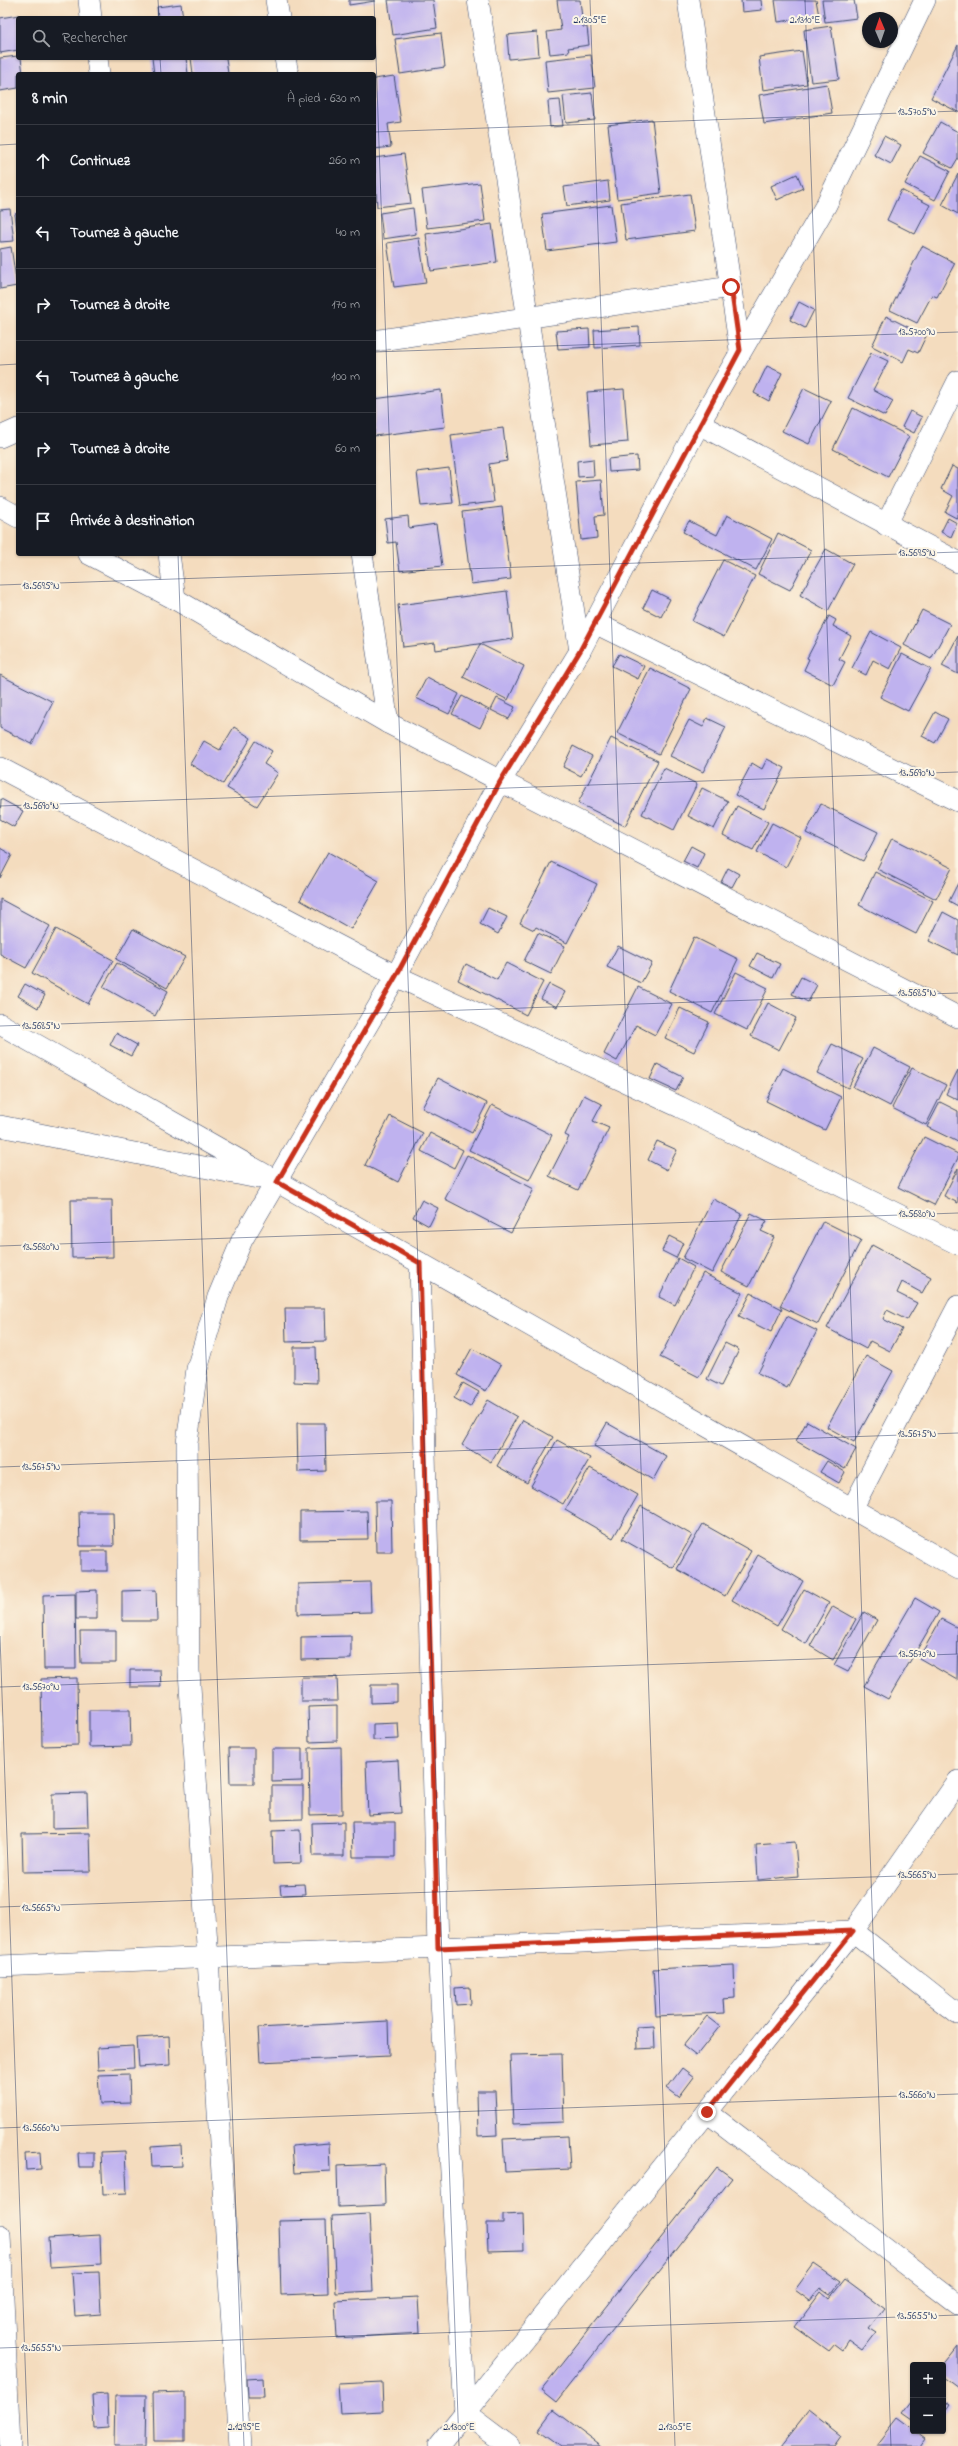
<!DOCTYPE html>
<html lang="fr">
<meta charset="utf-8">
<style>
body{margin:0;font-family:"Indie Flower",sans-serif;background:#242831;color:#f1f3f6}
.controls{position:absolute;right:12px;bottom:12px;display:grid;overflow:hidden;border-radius:4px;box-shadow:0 1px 3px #0004}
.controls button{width:36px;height:36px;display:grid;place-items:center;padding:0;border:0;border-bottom:1px solid #363941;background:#171b24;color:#f1f3f6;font:20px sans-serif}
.compass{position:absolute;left:862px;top:12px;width:36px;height:36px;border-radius:50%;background:#171b24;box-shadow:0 1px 3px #0004;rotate:358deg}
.stop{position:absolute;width:12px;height:12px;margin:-9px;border:3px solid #c8321e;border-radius:50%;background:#fff}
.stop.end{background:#c8321e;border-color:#fff;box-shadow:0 1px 4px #0008}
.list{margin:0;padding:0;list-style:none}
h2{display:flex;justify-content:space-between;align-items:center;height:52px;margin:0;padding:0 16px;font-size:17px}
h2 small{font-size:13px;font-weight:400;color:#9ea1a6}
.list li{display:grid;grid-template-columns:26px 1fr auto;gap:12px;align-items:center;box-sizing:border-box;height:72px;padding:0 16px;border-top:1px solid #363941}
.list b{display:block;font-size:15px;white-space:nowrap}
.list em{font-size:13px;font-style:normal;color:#9ea1a6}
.icon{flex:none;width:22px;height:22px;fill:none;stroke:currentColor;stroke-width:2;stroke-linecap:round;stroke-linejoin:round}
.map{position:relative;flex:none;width:958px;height:2446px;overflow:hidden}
.search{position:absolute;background:#171b24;box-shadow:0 1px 3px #0004;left:16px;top:16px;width:360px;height:44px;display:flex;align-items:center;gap:10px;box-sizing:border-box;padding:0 14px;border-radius:4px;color:#9ea1a6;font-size:15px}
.panel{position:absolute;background:#171b24;box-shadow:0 1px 3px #0004;left:16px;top:72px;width:360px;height:484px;border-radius:4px}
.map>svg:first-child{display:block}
</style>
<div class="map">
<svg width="958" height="2446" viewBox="0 0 958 2446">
<rect width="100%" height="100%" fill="#fcf5e5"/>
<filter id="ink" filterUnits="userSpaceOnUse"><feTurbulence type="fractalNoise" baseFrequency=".025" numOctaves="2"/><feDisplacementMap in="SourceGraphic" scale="8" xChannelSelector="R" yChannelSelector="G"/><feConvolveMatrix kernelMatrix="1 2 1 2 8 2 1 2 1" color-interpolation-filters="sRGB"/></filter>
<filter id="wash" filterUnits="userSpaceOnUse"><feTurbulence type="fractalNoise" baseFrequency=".012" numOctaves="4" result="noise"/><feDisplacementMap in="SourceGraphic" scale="16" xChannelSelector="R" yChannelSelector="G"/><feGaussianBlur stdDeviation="0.9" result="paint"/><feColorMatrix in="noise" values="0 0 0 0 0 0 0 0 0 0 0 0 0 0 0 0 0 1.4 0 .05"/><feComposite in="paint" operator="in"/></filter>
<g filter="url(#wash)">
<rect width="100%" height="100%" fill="#f4dcbe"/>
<g id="blocks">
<g fill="#bfb2ef">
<path d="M349 0H375V1L349 5Z"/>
<path d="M388 0H433L437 28 393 35Z"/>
<path d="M557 0H580L583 27H587L589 45 568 48 569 52 550 54 547 32 561 30Z"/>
<path d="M741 0H761L762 10 742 12Z"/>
<path d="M775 0H816L819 16 778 22Z"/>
<path d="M822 0H854L857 18 825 22Z"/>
<path d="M181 4 183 18H158L157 7Z"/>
<path d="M19 15 18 50 0 53V18Z"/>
<path d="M831 26 839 79 811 82 804 30Z"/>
<path d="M537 32 539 56 509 59 507 35Z"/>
<path d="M441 33 445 67 400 74 395 39Z"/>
<path d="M958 45V112L931 98Z"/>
<path d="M802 51 807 84 763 90 759 57Z"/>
<path d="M591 55 595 88 548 93 545 60Z"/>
<path d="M18 56 21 58 23 74H18V88L0 91V58Z"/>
<path d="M152 58H186L188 74H154Z"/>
<path d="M191 58H226L228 74H193Z"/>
<path d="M394 76 401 122 388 124 391 147 374 149V79Z"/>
<path d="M827 84 832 113 764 124 759 95Z"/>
<path d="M592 93 595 120 566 123 563 96Z"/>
<path d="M560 100 563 126 550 127 548 101Z"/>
<path d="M652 119 661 193 617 199 608 125Z"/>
<path d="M940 122 958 132V158L952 168 923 153Z"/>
<path d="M884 136 901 145 891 164 874 155Z"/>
<path d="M404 154 411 203 377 207 374 158Z"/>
<path d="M920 156 950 171 935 200 905 184Z"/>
<path d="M797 174 803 188 777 200 771 186Z"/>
<path d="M958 174V214L942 205Z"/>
<path d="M608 181 610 200 567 206 564 187Z"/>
<path d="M480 183 485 221 427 228 422 190Z"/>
<path d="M901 190 930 205 915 234 887 220Z"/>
<path d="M690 194 695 231 626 240 621 203Z"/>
<path d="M611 205 616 242 547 251 542 214Z"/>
<path d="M413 208 416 234 383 239 380 213Z"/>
<path d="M10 209 14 241 0 242V210Z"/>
<path d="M18 213V230H17L15 214Z"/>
<path d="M492 224 497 262 431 271 426 234Z"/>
<path d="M419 238 426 283 394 287 387 243Z"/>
<path d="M922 246 955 263 937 297 932 295 917 323 890 310Z"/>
<path d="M11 247 17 286 0 289V249Z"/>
<path d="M799 302 814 310 805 328 790 320Z"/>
<path d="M886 316 926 336 918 353 909 349 903 362 872 346Z"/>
<path d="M639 327 640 345 595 348 594 330Z"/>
<path d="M589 329 590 347 558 349 556 331Z"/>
<path d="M871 353 888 361 873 390 893 401 885 416 848 398Z"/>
<path d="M767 366 782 373 769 401 754 393Z"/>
<path d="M804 388 831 401 809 444 782 431Z"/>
<path d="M624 389 628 442 591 445 587 392Z"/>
<path d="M441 390 445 427 374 436V399Z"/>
<path d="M853 408 909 436 888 477 833 449Z"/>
<path d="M910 411 922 417 914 433 902 427Z"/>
<path d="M503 428 507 461 489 464 494 502 460 506 451 435Z"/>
<path d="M637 456 638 470 609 472 608 459Z"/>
<path d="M593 459 594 476 578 477 577 461Z"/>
<path d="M952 466 958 469V519L945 512 953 496 941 489Z"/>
<path d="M449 468 453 503 421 506 417 472Z"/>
<path d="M601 480 604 515 595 516 597 538 581 540 576 482Z"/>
<path d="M502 507 511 579 471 584 462 512Z"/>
<path d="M727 515 772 539 756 570 683 532 689 521 717 535Z"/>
<path d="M408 516 409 528 436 524 442 566 400 571 396 542 388 543 385 519Z"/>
<path d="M948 518 957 523 951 537 941 532Z"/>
<path d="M778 533 811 550 790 590 758 574Z"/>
<path d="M826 549 853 564 828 611 800 595Z"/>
<path d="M723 560 755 576 724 637 692 621Z"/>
<path d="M652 590 670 599 661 617 643 608Z"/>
<path d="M507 591 513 639 436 650 435 643 403 647 398 605Z"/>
<path d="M922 610 950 624 931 659 904 645Z"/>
<path d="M829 616 836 620 833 626 851 636 839 659 845 662 833 685 804 670 809 659 807 658Z"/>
<path d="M871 632 901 648 890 669 873 660 866 675 852 668Z"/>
<path d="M958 636V674L942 666Z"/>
<path d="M480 644 524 666 508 700 463 677Z"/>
<path d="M619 654 644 666 638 679 612 666Z"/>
<path d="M902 654 931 669 908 711 880 697Z"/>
<path d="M650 668 691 689 659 754 617 733Z"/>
<path d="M0 675 53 702 32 744 0 728Z"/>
<path d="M427 677 459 694 449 714 416 698Z"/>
<path d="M462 696 489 710 480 728 452 714Z"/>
<path d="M497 698 515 707 509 719 491 710Z"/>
<path d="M935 712 948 719 935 743 922 736Z"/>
<path d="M707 718 726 727 703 772 670 756 689 720 703 727Z"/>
<path d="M234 727 251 738 223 784 190 764 204 741 220 750Z"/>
<path d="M611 738 658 761 625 826 578 803Z"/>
<path d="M256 741 272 751 264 764 278 773 257 806 227 788Z"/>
<path d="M573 746 592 756 581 776 563 767Z"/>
<path d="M767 759 785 768 764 809 735 795 752 763 762 769Z"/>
<path d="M664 768 697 784 674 830 642 814Z"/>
<path d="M702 788 728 801 714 829 688 816Z"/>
<path d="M1 799 23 811 14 827 0 819Z"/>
<path d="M821 804 878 832 863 861 806 833Z"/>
<path d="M737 806 768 822 753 850 723 835Z"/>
<path d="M772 823 801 838 786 867 757 852Z"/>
<path d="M892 838 952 868 936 899 877 869Z"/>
<path d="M691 846 704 853 697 868 683 861Z"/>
<path d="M0 848 12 855 0 878Z"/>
<path d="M328 852 379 881 351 929 300 900Z"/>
<path d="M551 862 597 884 567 943 536 927 534 930 520 923Z"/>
<path d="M728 868 739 874 732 887 721 882Z"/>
<path d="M875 872 933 901 916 934 859 905Z"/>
<path d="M958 883V906L949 901Z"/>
<path d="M0 899 50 926 26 968 0 954Z"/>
<path d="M488 908 507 917 498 934 480 924Z"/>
<path d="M943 912 958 920V955L929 941Z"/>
<path d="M56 929 113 960 88 1004 32 973Z"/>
<path d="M133 929 185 957 167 988 116 959Z"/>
<path d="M538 933 565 946 551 974 524 961Z"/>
<path d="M694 937 738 959 712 1013 669 991Z"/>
<path d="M618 946 652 963 641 983 607 967Z"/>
<path d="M757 953 780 964 773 978 750 966Z"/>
<path d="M117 963 168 991 155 1016 103 987Z"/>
<path d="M506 963 543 982 526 1015 458 980 466 964 497 980Z"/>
<path d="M736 972 768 988 747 1030 715 1014Z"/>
<path d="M801 977 817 985 808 1002 792 994Z"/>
<path d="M25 984 45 995 38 1008 18 996Z"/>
<path d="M549 984 565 992 557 1007 541 999Z"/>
<path d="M638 987 672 1004 655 1035 636 1025 617 1061 604 1054Z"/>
<path d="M768 1003 796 1018 779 1050 751 1036Z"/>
<path d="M680 1008 709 1022 694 1052 665 1038Z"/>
<path d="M116 1033 137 1045 131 1056 110 1045Z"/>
<path d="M832 1044 863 1059 848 1088 817 1073Z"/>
<path d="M873 1048 910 1067 890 1106 853 1087Z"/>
<path d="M657 1064 683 1077 676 1091 650 1079Z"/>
<path d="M783 1068 841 1097 825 1130 766 1101Z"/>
<path d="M912 1068 946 1085 926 1125 892 1108Z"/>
<path d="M958 1070V1100L946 1094Z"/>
<path d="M438 1078 487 1103 472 1133 422 1108Z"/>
<path d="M584 1095 602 1104 593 1121 609 1128 578 1190 549 1176 569 1137 565 1135Z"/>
<path d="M940 1102 958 1111V1142L927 1127Z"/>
<path d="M492 1105 552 1135 529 1180 469 1150Z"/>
<path d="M390 1116 423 1133 398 1182 365 1165Z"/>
<path d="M430 1133 463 1150 454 1168 421 1151Z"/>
<path d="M924 1137 958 1154V1158L934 1205 898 1187Z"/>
<path d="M657 1141 677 1150 667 1170 648 1160Z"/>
<path d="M467 1155 534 1189 511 1233 445 1199Z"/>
<path d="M958 1168V1203L944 1196Z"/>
<path d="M713 1199 742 1214 712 1273 683 1258Z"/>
<path d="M71 1200H112L113 1257 72 1258Z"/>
<path d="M422 1200 438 1208 429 1226 413 1217Z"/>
<path d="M751 1213 767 1221 761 1231 774 1237 749 1286 721 1272Z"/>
<path d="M823 1221 861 1240 818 1324 780 1306Z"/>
<path d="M669 1236 683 1243 676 1258 662 1251Z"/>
<path d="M872 1245 931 1277 922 1293 902 1282 897 1293 917 1303 907 1320 887 1310 883 1319 902 1329 890 1351 870 1341 866 1349 827 1328Z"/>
<path d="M678 1258 694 1267 675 1305 659 1297Z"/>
<path d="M703 1273 742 1293 699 1377 660 1357Z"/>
<path d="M751 1293 782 1309 771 1332 739 1316Z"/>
<path d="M285 1308H325L326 1341 286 1342Z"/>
<path d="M787 1316 817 1331 787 1388 758 1373Z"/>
<path d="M725 1343 739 1350 721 1386 707 1379Z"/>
<path d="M294 1347H316L317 1383 294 1382Z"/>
<path d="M472 1348 501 1365 486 1391 457 1375Z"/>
<path d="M866 1356 893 1371 854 1442 827 1427Z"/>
<path d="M463 1383 479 1392 470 1407 454 1398Z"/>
<path d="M488 1400 517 1417 491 1462 462 1445Z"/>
<path d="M523 1420 553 1437 527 1483 497 1466Z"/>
<path d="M807 1421 856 1449 845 1469 796 1441Z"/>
<path d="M297 1423H325L326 1471 298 1472Z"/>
<path d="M607 1423 666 1456 653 1480 594 1446Z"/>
<path d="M557 1440 590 1458 563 1504 531 1486Z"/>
<path d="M827 1461 845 1472 839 1483 820 1472Z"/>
<path d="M590 1468 638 1495 613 1538 565 1510Z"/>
<path d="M375 1501H391L392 1552H376Z"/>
<path d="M641 1506 692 1535 673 1568 622 1539Z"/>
<path d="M367 1511 368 1539 300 1540V1512Z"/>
<path d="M79 1512H113L114 1546H80Z"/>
<path d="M703 1524 751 1551 725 1596 677 1569Z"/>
<rect x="81" y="1551" width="26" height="20"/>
<path d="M758 1555 803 1581 777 1626 732 1600Z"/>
<path d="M370 1582 371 1612 298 1614V1584Z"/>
<path d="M804 1589 829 1603 806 1644 781 1629Z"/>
<path d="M97 1590V1619H76V1591Z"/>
<path d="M156 1590 157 1621H122V1591Z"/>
<path d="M75 1594 76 1669H44L43 1595Z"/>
<path d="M915 1598 939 1612 888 1699 864 1686Z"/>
<path d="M833 1606 856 1619 833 1660 810 1646Z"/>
<path d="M864 1612 877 1620 848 1672 834 1665Z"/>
<path d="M941 1619 958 1628 957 1680 919 1658Z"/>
<path d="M80 1631H116V1663H81Z"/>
<path d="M351 1636V1659L301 1660V1637Z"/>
<path d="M130 1670H160L161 1687H130Z"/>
<path d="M301 1677H337L338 1701H301Z"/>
<path d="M77 1678 78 1745 42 1746 41 1679Z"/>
<path d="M371 1685H397V1702L371 1703Z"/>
<path d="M337 1706V1741L309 1742 308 1707Z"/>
<path d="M89 1710H130L131 1746 89 1747Z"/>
<path d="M398 1723 399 1739 373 1740V1724Z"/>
<path d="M341 1747 342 1814 310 1815 309 1748Z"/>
<path d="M229 1748H254V1784H230Z"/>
<path d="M272 1749H302V1781L272 1782Z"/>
<path d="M398 1760 401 1813 368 1815 366 1762Z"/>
<path d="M272 1786H303V1819L272 1820Z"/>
<path d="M87 1793 88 1827 52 1828V1794Z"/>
<path d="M344 1822V1856H313L312 1823Z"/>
<path d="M352 1822H395V1857H353Z"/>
<path d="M300 1830 301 1863 273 1864 272 1831Z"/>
<path d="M90 1833 91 1871 23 1872 22 1834Z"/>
<path d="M795 1842 798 1876 758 1880 756 1845Z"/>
<path d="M304 1884 305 1894 281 1895 280 1885Z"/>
<path d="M734 1965 735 1998 723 1999 724 2013 656 2016 653 1969Z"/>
<path d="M470 1987 471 2004 456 2005 455 1988Z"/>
<path d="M707 2016 720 2026 696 2056 683 2046Z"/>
<path d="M388 2021 389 2056 260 2062 258 2028Z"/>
<path d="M654 2026 655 2048 637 2049 636 2027Z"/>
<path d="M169 2036 170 2065 139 2067 137 2038Z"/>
<path d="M133 2046 134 2068 98 2070 97 2048Z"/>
<path d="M562 2054 564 2122 513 2124 510 2055Z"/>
<path d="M682 2068 694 2077 679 2097 667 2088Z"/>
<path d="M129 2074 130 2103 100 2104 98 2075Z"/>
<path d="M477 2091H495L497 2135 478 2136Z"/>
<path d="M568 2136 570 2169 505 2172 503 2139Z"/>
<path d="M329 2143 330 2171 294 2173 292 2146Z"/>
<path d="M181 2145 182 2166 152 2167 151 2147Z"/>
<path d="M125 2151 127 2193 103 2194 101 2152Z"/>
<path d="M40 2152 41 2169 26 2170 25 2153Z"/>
<path d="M78 2153H94V2167H79Z"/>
<path d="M384 2164 385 2205 338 2207 337 2166Z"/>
<path d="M717 2167 732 2178 556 2402 541 2390Z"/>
<path d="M369 2214 373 2291 336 2293 332 2216Z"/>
<path d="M523 2214 524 2250 488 2251 487 2223H503V2215Z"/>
<path d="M326 2220 328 2293 281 2295 279 2221Z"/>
<path d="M100 2235 101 2264 50 2267 48 2238Z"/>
<path d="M814 2264 840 2282 830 2295 820 2288 810 2301 795 2290Z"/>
<path d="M99 2272 101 2314 75 2316 72 2273Z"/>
<path d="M845 2279 884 2308 868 2328 876 2333 862 2351 848 2341 842 2350 834 2344 828 2351 795 2327 821 2292 829 2299Z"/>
<path d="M418 2297 420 2333 337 2338 335 2301Z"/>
<path d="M958 2346V2387L943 2376V2365Z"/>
<path d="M263 2378 264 2397H248L247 2379Z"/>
<path d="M382 2382 383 2411 340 2413 338 2384Z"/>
<path d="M185 2392V2441H154L153 2393Z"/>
<path d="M107 2394 108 2427 94 2428 92 2395Z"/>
<path d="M115 2395H146L145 2446H114Z"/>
<path d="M913 2400V2420L903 2413Z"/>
<path d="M943 2400 950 2405 943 2415Z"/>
<path d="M554 2410 602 2446H561L539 2430Z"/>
<path d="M809 2411 841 2436 834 2446H781Z"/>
<path d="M898 2419 925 2439 920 2446H877Z"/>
</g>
</g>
</g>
<g filter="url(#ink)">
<use href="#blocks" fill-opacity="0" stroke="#3c496c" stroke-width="1"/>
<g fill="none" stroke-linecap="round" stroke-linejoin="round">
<g stroke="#3c496c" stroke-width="22">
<g id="street">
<path d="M89 0 91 18"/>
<path d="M276 0 279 18"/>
<path d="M478 0 580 651"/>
<path d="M688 0 740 350"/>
<path d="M97 58 99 74"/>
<path d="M285 58 288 74"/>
<path d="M374 341 731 287"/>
<path d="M699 424 958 562"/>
<path d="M0 437 18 429"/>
<path d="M0 507 18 517"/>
<path d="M886 525 958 381"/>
<path d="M89 554 175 599 388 723 958 1017"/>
<path d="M169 554 175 599"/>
<path d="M362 554 388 723"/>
<path d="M595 623 958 801"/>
<path d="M0 768 396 976 680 1107 958 1244"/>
<path d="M0 1024 958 1569"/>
<path d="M0 1126 258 1178"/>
<path d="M420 1263 438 1948 465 2413 509 2446"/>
<path d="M852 1509 958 1306"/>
<path d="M0 1966 853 1931 958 2014"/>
<path d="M707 2112 958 2304"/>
<path d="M0 2235 10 2446"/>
<path d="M240 2446 189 1671 187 1443 197 1369 218 1297 242 1240 396 976 500 782 580 651 699 424 826 205 925 0"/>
<path d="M438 2446 853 1931 958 1781"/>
</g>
</g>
<use href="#street" stroke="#fff" stroke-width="21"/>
</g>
</g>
<g fill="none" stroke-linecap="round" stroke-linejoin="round" filter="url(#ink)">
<path stroke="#c8321e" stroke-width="5" d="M707 2112 853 1931 438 1948 420 1263 277 1182 396 976 500 782 580 651 740 350 731 287"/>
</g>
<path fill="none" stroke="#1b2f5e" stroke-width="1" stroke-opacity="0.45" d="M158 0 159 18M374 0 459 2446M590 0 675 2446M805 0 891 2446M160 58 161 74M374 132 958 111M0 145 18 144M374 352 958 332M0 365 18 364M178 554 244 2446M0 585 958 552M0 806 958 772M0 1026 958 993M0 1246 958 1213M0 1467 958 1433M0 1636 28 2446M0 1687 958 1654M0 1907 958 1874M0 2128 958 2094M0 2348 958 2315"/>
<g font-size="10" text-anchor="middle" fill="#1b2f5e" stroke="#fcf5e5" stroke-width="4" stroke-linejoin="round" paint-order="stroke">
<text x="590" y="23">2.1305°E</text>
<text x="805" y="23">2.1310°E</text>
<text x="917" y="115">13.5705°N</text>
<text x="917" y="335">13.5700°N</text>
<text x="917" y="556">13.5695°N</text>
<text x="41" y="589">13.5695°N</text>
<text x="917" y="776">13.5690°N</text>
<text x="41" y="809">13.5690°N</text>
<text x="917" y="996">13.5685°N</text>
<text x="41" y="1029">13.5685°N</text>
<text x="917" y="1217">13.5680°N</text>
<text x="41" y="1250">13.5680°N</text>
<text x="917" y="1437">13.5675°N</text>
<text x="41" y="1470">13.5675°N</text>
<text x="917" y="1657">13.5670°N</text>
<text x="41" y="1690">13.5670°N</text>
<text x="917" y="1878">13.5665°N</text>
<text x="41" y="1911">13.5665°N</text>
<text x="917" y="2098">13.5660°N</text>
<text x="41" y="2131">13.5660°N</text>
<text x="917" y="2319">13.5655°N</text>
<text x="41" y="2351">13.5655°N</text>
<text x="244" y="2430">2.1295°E</text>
<text x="459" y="2430">2.1300°E</text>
<text x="675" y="2430">2.1305°E</text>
</g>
</svg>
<div class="controls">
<button>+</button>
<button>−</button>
</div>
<svg class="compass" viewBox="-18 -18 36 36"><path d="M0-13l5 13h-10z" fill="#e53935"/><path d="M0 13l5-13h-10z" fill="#9ea1a6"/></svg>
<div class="stop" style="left:731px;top:287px"></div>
<div class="stop end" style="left:707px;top:2112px"></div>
<div class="search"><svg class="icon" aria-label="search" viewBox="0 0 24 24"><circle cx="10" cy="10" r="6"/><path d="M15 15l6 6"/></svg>Rechercher</div>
<section class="panel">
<h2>8 min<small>À pied · 630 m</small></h2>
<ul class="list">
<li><svg class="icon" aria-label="ahead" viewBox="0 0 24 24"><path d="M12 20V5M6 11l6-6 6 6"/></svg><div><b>Continuez</b></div><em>260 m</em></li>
<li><svg class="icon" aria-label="left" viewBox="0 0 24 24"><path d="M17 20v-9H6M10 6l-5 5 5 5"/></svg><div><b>Tournez à gauche</b></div><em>40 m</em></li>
<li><svg class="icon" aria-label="right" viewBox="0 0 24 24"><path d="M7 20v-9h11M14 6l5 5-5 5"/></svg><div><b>Tournez à droite</b></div><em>170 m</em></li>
<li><svg class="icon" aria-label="left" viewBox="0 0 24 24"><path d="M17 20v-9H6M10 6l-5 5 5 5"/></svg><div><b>Tournez à gauche</b></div><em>100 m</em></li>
<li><svg class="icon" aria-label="right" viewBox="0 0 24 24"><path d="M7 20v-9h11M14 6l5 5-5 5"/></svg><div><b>Tournez à droite</b></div><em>60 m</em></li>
<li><svg class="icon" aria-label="arrive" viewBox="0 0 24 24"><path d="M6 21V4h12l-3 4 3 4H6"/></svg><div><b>Arrivée à destination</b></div></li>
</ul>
</section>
</div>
